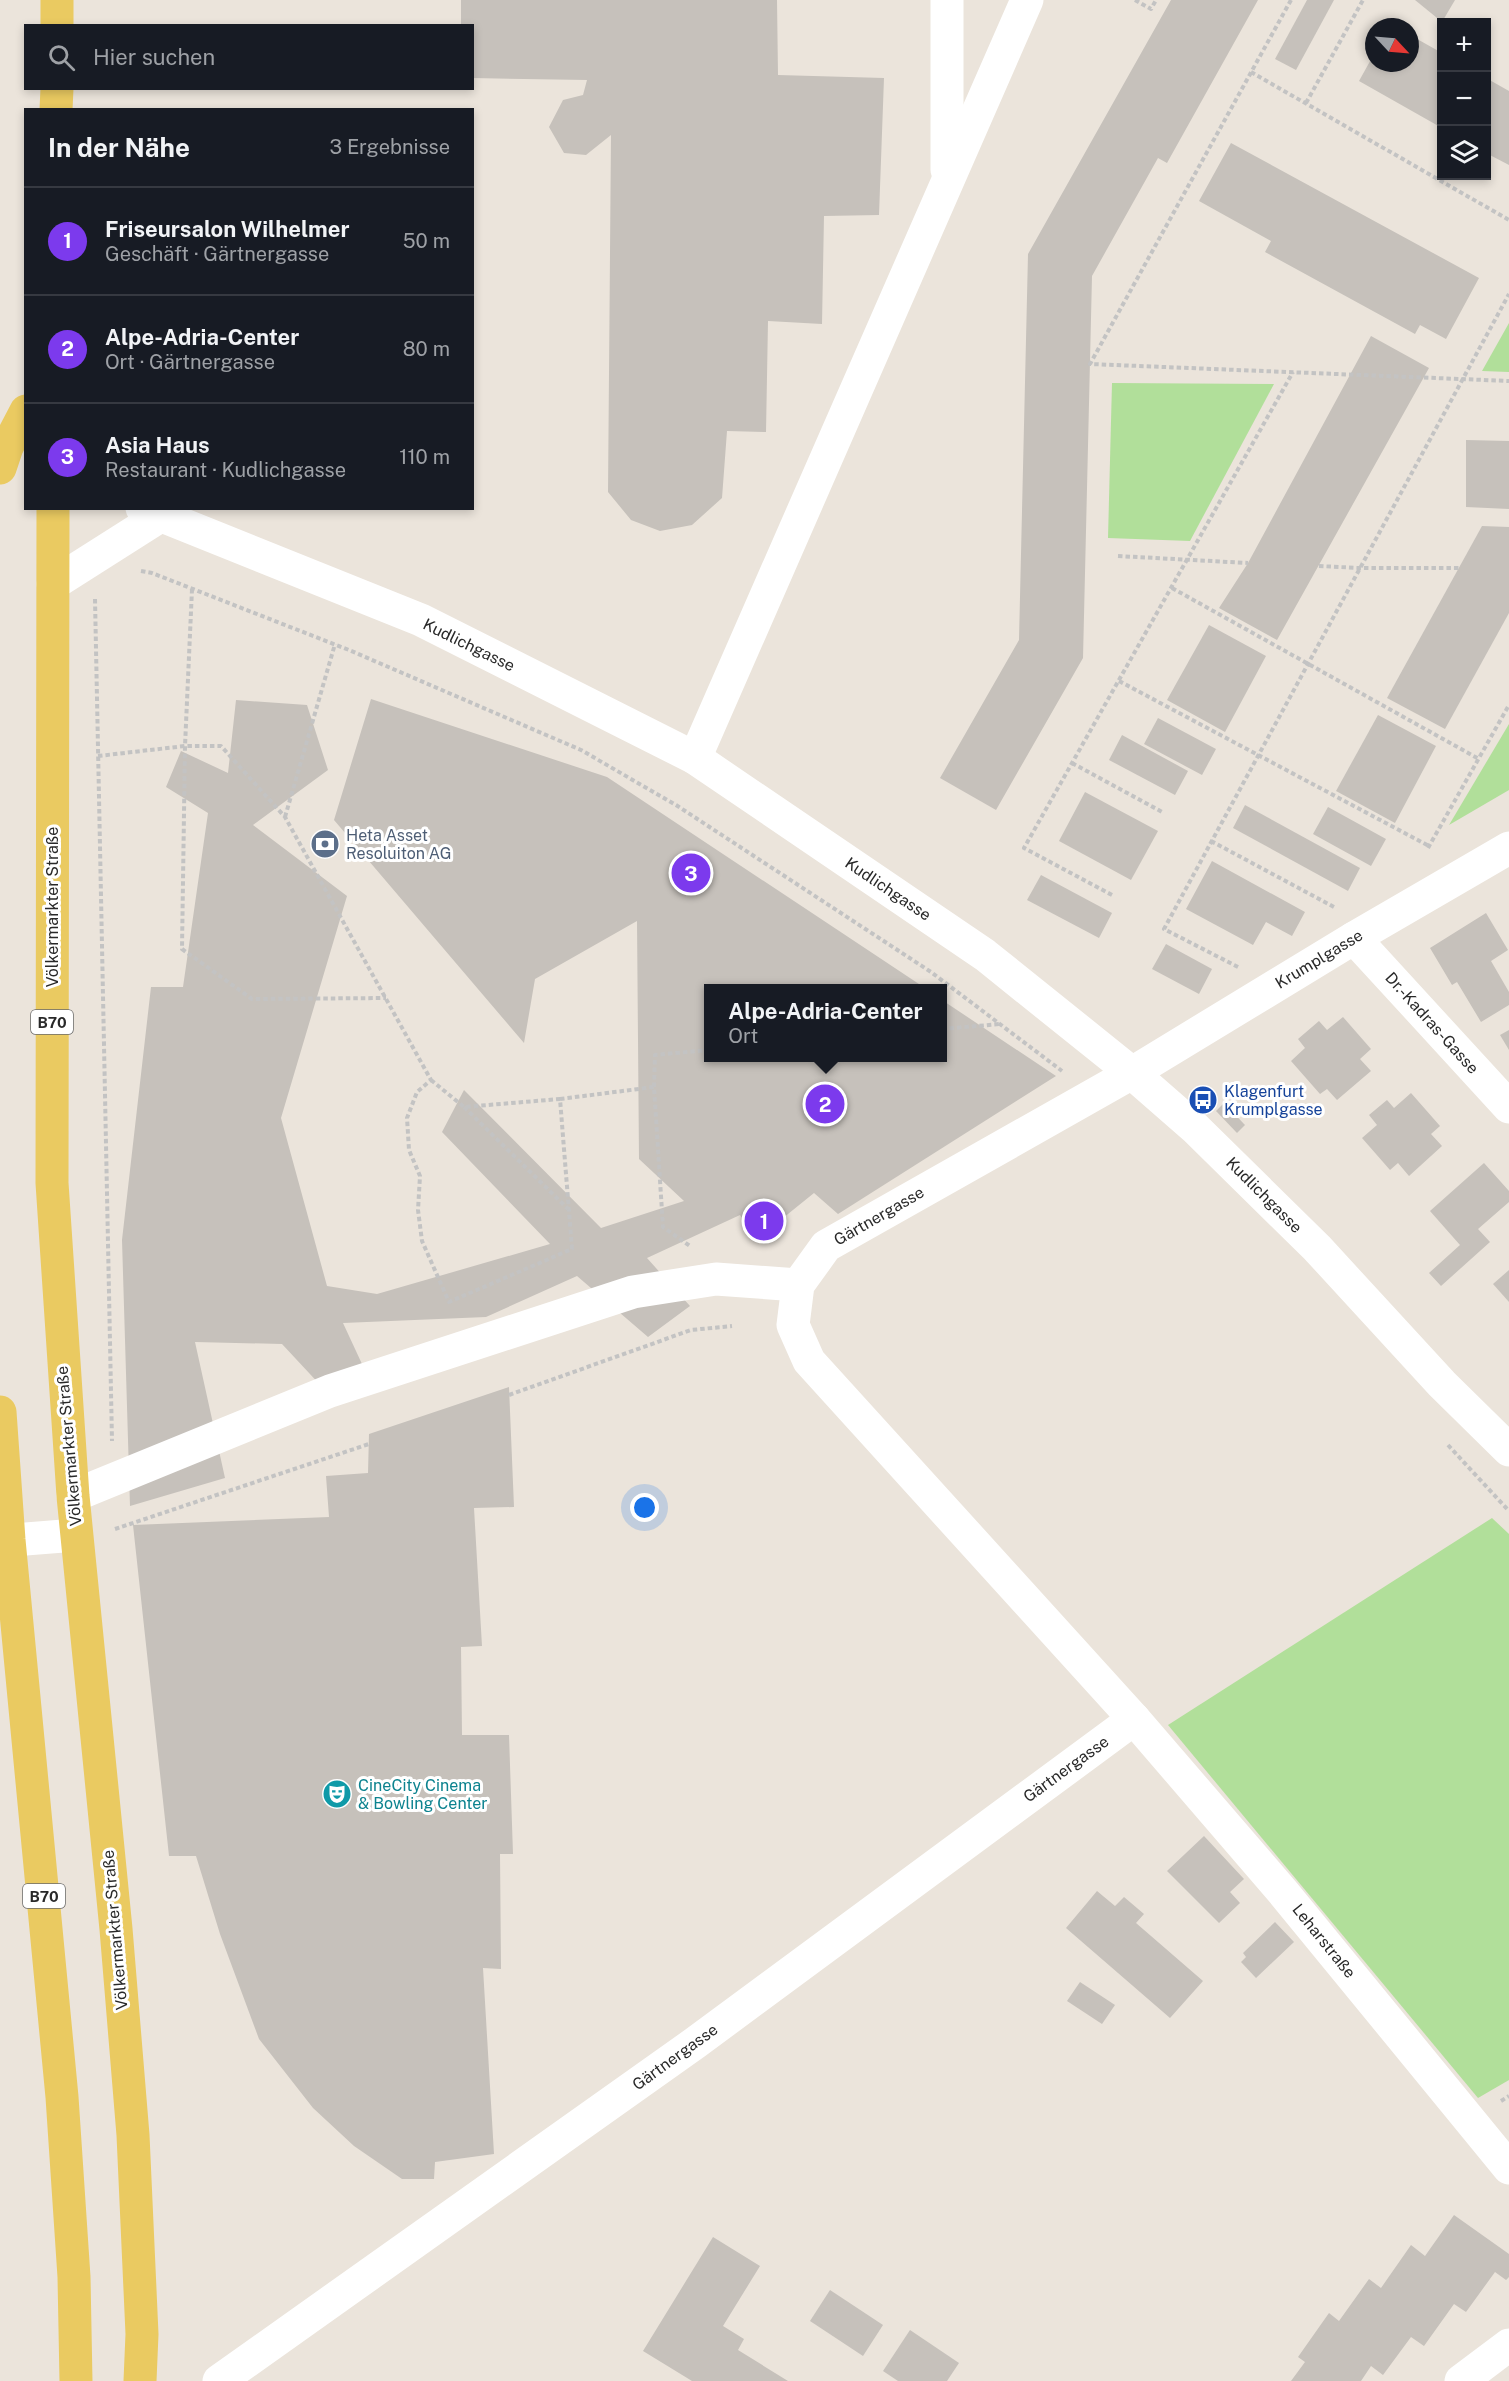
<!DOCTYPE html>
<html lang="de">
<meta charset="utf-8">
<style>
body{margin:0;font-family:"Public Sans",sans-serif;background:#242831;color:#f1f3f6}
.controls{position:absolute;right:18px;top:18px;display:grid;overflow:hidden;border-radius:0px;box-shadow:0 3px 9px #0003}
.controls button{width:54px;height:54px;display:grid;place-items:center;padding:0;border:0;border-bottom:2px solid #363941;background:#171b24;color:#f1f3f6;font:30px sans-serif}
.compass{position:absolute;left:1365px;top:18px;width:54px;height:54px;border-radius:50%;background:#171b24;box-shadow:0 3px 9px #0003;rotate:116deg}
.you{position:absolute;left:645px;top:1508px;width:21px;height:21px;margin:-15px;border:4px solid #fff;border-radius:50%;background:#1a73e8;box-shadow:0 0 0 9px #1a73e833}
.badge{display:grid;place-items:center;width:39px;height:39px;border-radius:50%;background:#7c3aed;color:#fff;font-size:20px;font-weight:700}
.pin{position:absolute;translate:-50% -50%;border:3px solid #fff;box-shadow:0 2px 6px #0006}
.popup{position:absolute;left:704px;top:984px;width:243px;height:78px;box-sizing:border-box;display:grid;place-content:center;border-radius:0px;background:#171b24;filter:drop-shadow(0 2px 4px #0005);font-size:20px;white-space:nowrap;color:#9ea1a6}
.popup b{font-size:22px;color:#f1f3f6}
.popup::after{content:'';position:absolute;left:50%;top:100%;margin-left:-12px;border:12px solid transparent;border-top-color:#171b24}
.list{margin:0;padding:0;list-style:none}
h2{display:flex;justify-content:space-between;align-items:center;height:78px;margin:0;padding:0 24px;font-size:26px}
h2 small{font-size:20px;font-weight:400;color:#9ea1a6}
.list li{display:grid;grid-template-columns:39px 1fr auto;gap:18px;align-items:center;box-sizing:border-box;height:108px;padding:0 24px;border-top:2px solid #363941}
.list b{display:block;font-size:22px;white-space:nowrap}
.list p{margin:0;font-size:20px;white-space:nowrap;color:#9ea1a6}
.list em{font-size:20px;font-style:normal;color:#9ea1a6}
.icon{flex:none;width:33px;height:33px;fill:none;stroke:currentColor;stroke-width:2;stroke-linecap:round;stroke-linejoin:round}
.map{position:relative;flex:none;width:1509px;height:2381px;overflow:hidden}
.search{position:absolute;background:#171b24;box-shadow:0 3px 9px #0003;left:24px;top:24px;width:450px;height:66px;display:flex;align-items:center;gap:15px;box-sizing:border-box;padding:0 21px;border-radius:0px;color:#9ea1a6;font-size:22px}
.panel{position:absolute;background:#171b24;box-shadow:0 3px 9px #0003;left:24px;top:108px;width:450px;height:402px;border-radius:0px}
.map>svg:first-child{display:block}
</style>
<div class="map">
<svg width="1509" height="2381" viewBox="0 0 1509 2381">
<rect width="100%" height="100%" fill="#ebe4db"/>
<g fill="#b1df9a">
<path d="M1509 323V372L1482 371Z"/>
<path d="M1112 383 1274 384 1190 541 1108 538Z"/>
<path d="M1509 724V790L1449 825Z"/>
<path d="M1492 1518 1509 1534V2080L1478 2098 1168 1725Z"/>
</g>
<g fill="#c6c1bb">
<path d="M461 0H777L778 75 884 78 879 215 824 216 822 324 768 321 766 432 727 431 722 498 692 525 660 531 631 520 608 492 611 135 586 155 564 153 549 127 563 100 583 95 587 80 472 78V26H461Z"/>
<path d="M1171 0H1258L1167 163 1158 158 1092 276 1083 658 996 810 940 778 1019 640 1028 254Z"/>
<path d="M1307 0H1334L1296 70 1275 59Z"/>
<path d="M1415 0H1455L1442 22Z"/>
<path d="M1410 35 1442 53V128L1359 81 1374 54V63H1410Z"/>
<path d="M1486 78 1509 91V165L1486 153Z"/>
<path d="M1231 143 1479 278 1446 339 1420 325 1415 334 1265 252 1271 241 1199 201Z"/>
<path d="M1371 336 1429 368 1277 640 1219 608 1248 563Z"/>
<path d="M1466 440 1509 441V509L1466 507Z"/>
<path d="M1482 526 1509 527V613L1445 729 1387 698Z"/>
<path d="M1209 625 1266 656 1225 732 1167 700Z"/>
<path d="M371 699 607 777 925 988H708V1058H942V1000L1056 1076 838 1214 814 1193 757 1239 740 1215 647 1258 690 1306 648 1337 577 1276 486 1317 343 1323 362 1364 323 1388 282 1344 195 1342 225 1478 130 1506 122 1240 151 987H183L208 813 166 787 181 751 228 773 236 700 307 705 328 770 253 825 347 896 281 1118 327 1286 377 1294 550 1244 442 1132 464 1090 601 1228 684 1201 639 1159 637 921 535 979 524 1043 334 820Z"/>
<path d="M1378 715 1436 746 1395 823 1336 791Z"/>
<path d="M1158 718 1216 749 1202 775 1144 744Z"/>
<path d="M1122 735 1188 771 1175 795 1109 760Z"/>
<path d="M1085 792 1158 831 1131 880 1059 841Z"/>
<path d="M1245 805 1360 868 1348 891 1233 828Z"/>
<path d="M1328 807 1386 839 1371 866 1313 834Z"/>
<path d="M1212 861 1305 912 1292 936 1266 922 1253 945 1186 909Z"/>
<path d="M1041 875 1112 913 1099 938 1027 900Z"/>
<path d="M1486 913 1508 950 1491 961 1509 992V1005L1481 1022 1457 982 1452 985 1430 948Z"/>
<path d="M1166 944 1212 969 1199 994 1152 969Z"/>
<path d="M1343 1017 1371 1049 1360 1059 1371 1071 1337 1100 1327 1089 1320 1094 1291 1061 1305 1048 1298 1039 1319 1021 1327 1030Z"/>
<path d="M1509 1030V1050L1500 1035Z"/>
<path d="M1411 1093 1440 1126 1431 1134 1442 1146 1409 1176 1398 1163 1390 1170 1362 1138 1377 1125 1369 1115 1387 1100 1394 1108Z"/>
<path d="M1224 1103 1245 1125 1237 1133 1216 1111Z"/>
<path d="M1484 1163 1509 1191V1202L1478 1229 1490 1242 1441 1286 1429 1273 1460 1245 1430 1211Z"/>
<path d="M1509 1270V1302L1493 1284Z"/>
<path d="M509 1387 514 1507 474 1508 482 1646 461 1647 462 1735H509L513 1854H500L501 1969 483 1968 494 2154 435 2162 434 2179H402L354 2146 313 2108 259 2039 220 1934 196 1856H169L133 1525 329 1517 326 1476 368 1473 369 1434Z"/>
<path d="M1204 1836 1244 1879 1230 1892 1240 1903 1219 1923 1167 1871Z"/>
<path d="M1097 1891 1115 1906 1124 1897 1144 1914 1136 1923 1203 1981 1170 2018 1066 1928Z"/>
<path d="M1275 1922 1294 1942 1256 1978 1241 1962 1246 1957 1243 1953Z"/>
<path d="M1080 1982 1115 2005 1102 2024 1067 2001Z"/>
<path d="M1454 2215 1509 2254V2277L1506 2280 1495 2272 1466 2312 1454 2304 1424 2346 1411 2337 1383 2375 1371 2366 1361 2381H1291L1305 2362 1298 2357 1329 2313 1339 2321 1369 2279 1381 2288 1411 2245 1425 2256Z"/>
<path d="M713 2237 760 2266 723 2326 744 2339 738 2350 788 2381H692L643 2351Z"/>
<path d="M830 2290 883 2325 863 2356 810 2321Z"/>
<path d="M910 2330 959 2363 947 2381H898L883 2371Z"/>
</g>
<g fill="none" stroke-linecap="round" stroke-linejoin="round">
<g stroke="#c3c3c3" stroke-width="4" stroke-dasharray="4.5 3" stroke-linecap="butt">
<path d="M1135 0 1151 9 1156 0"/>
<path d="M1291 0 1090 364 1509 381"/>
<path d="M1251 72 1509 220"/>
<path d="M1306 103 1363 0"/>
<path d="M1118 556 1248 563"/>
<path d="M1319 566 1359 568H1459"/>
<path d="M141 571 152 573 349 650 581 750 676 805 931 972 1062 1071"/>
<path d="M1172 588 1479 759"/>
<path d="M192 589 185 746 182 949 252 999 386 998"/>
<path d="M95 599 112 1441"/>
<path d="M1119 681 1429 846"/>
<path d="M98 756 185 746H221L285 817 431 1080 417 1092 407 1118 409 1150 420 1176 418 1210 422 1241 449 1302 572 1249 560 1099 464 1107 431 1080"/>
<path d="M1072 763 1164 813"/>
<path d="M285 817 335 644"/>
<path d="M1211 841 1334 907"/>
<path d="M1428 848 1509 705"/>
<path d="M1112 895 1024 848 1293 372"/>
<path d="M1238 967 1164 929 1509 294"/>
<path d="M942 1029 1000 1024"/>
<path d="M654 1087 655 1055 708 1050"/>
<path d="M560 1099 654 1087 663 1227 690 1246"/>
<path d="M464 1107 568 1209"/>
<path d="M509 1395 691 1330 732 1326"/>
<path d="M1448 1445 1509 1511"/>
<path d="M115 1529 369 1444"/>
<path d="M1501 2101 1509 2096"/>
</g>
<g stroke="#fff" stroke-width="33">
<path d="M947 170V0"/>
<path d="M142 508 421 620 695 758 985 955 1132 1073 1195 1128 1317 1248 1442 1384 1509 1450"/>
<path d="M53 584 160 516"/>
<path d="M695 758 1027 0"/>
<path d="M1509 848 1354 938 1132 1073 826 1246 798 1285 793 1325 809 1361 1134 1719 1282 1891 1509 2168"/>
<path d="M1354 938 1509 1107"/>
<path d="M73 1496 330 1391 633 1292 716 1279 798 1285"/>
<path d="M0 1541 76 1535"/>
<path d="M219 2381 695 2043 1134 1719"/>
<path d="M1461 2381 1509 2345"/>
</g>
<g stroke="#eaca61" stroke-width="33">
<path d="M57 26V0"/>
<path d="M56 110 57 88"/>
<path d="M0 468 7 447 26 411"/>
<path d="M53 508 52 1183 73 1496 116 1929 133 2135 142 2334 140 2381"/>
<path d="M0 1412 9 1540 62 2097 74 2277 76 2381"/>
</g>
</g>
<defs>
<g id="bank-disc" transform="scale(1.5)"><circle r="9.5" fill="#5c6f8a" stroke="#fff"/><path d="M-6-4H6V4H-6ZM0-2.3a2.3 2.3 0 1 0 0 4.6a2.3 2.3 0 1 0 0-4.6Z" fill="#fff"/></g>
<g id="bus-disc" transform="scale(1.5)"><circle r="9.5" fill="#1a4fb4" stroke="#fff"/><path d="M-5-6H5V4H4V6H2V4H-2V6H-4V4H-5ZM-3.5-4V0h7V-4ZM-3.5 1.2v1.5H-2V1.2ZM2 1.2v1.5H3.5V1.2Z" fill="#fff"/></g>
<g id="theatre-disc" transform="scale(1.5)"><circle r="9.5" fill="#0f9aa8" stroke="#fff"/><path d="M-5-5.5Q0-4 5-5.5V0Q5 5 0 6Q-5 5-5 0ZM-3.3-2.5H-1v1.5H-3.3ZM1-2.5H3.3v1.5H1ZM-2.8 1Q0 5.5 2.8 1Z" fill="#fff"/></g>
</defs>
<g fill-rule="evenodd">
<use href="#bank-disc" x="325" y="844"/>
<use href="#bus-disc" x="1203" y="1100"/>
<use href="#theatre-disc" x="337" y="1794"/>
</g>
<g text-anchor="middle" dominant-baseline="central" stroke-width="6" stroke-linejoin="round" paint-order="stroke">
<g fill="#fff" stroke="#696969" stroke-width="1.5">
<rect x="31" y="1010" width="42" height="24" rx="4.5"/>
<rect x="23" y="1884" width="42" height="24" rx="4.5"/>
</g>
<g font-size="15" font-weight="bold" fill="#292929">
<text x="52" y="1022">B70</text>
<text x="44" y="1896">B70</text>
</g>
<g font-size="16" fill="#292929" stroke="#fff">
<text transform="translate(469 645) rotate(26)">Kudlichgasse</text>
<text transform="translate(888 889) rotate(34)">Kudlichgasse</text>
<text transform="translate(52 907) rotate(-90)">Völkermarkter Straße</text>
<text transform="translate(1319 959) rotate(-31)">Krumplgasse</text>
<text transform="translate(1432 1023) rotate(48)">Dr.-Kadras-Gasse</text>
<text transform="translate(1264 1195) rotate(45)">Kudlichgasse</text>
<text transform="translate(879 1216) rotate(-30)">Gärtnergasse</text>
<text transform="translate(69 1446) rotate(-95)">Völkermarkter Straße</text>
<text transform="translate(1066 1769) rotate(-36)">Gärtnergasse</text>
<text transform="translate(115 1930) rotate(-95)">Völkermarkter Straße</text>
<text transform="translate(1324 1941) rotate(51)">Leharstraße</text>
<text transform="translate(675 2057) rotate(-36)">Gärtnergasse</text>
</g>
<g font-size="16" fill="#4e5e75" stroke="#fff" text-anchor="start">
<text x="346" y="835">Heta Asset<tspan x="346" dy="18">Resoluiton AG</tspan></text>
</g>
<g font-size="16" fill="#164399" stroke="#fff" text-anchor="start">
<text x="1224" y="1091">Klagenfurt<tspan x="1224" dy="18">Krumplgasse</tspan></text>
</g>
<g font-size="16" fill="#0d838f" stroke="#fff" text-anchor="start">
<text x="358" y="1785">CineCity Cinema<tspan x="358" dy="18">&amp; Bowling Center</tspan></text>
</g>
</g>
</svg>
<div class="controls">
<button>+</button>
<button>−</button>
<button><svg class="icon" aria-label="layers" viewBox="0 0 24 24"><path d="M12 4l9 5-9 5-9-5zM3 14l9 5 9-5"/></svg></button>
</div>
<svg class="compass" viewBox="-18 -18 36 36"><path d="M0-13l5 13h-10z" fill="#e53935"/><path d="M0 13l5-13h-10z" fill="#9ea1a6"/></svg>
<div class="you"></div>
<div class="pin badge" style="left:764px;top:1221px">1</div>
<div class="pin badge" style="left:825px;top:1104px">2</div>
<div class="popup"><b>Alpe-Adria-Center</b>Ort</div>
<div class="pin badge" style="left:691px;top:873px">3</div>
<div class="search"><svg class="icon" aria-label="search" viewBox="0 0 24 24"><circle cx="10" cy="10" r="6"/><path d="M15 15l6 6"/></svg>Hier suchen</div>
<section class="panel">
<h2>In der Nähe<small>3 Ergebnisse</small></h2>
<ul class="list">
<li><span class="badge">1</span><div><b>Friseursalon Wilhelmer</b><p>Geschäft · Gärtnergasse</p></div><em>50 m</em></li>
<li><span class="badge">2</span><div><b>Alpe-Adria-Center</b><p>Ort · Gärtnergasse</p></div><em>80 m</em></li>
<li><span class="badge">3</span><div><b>Asia Haus</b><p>Restaurant · Kudlichgasse</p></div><em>110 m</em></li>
</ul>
</section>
</div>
